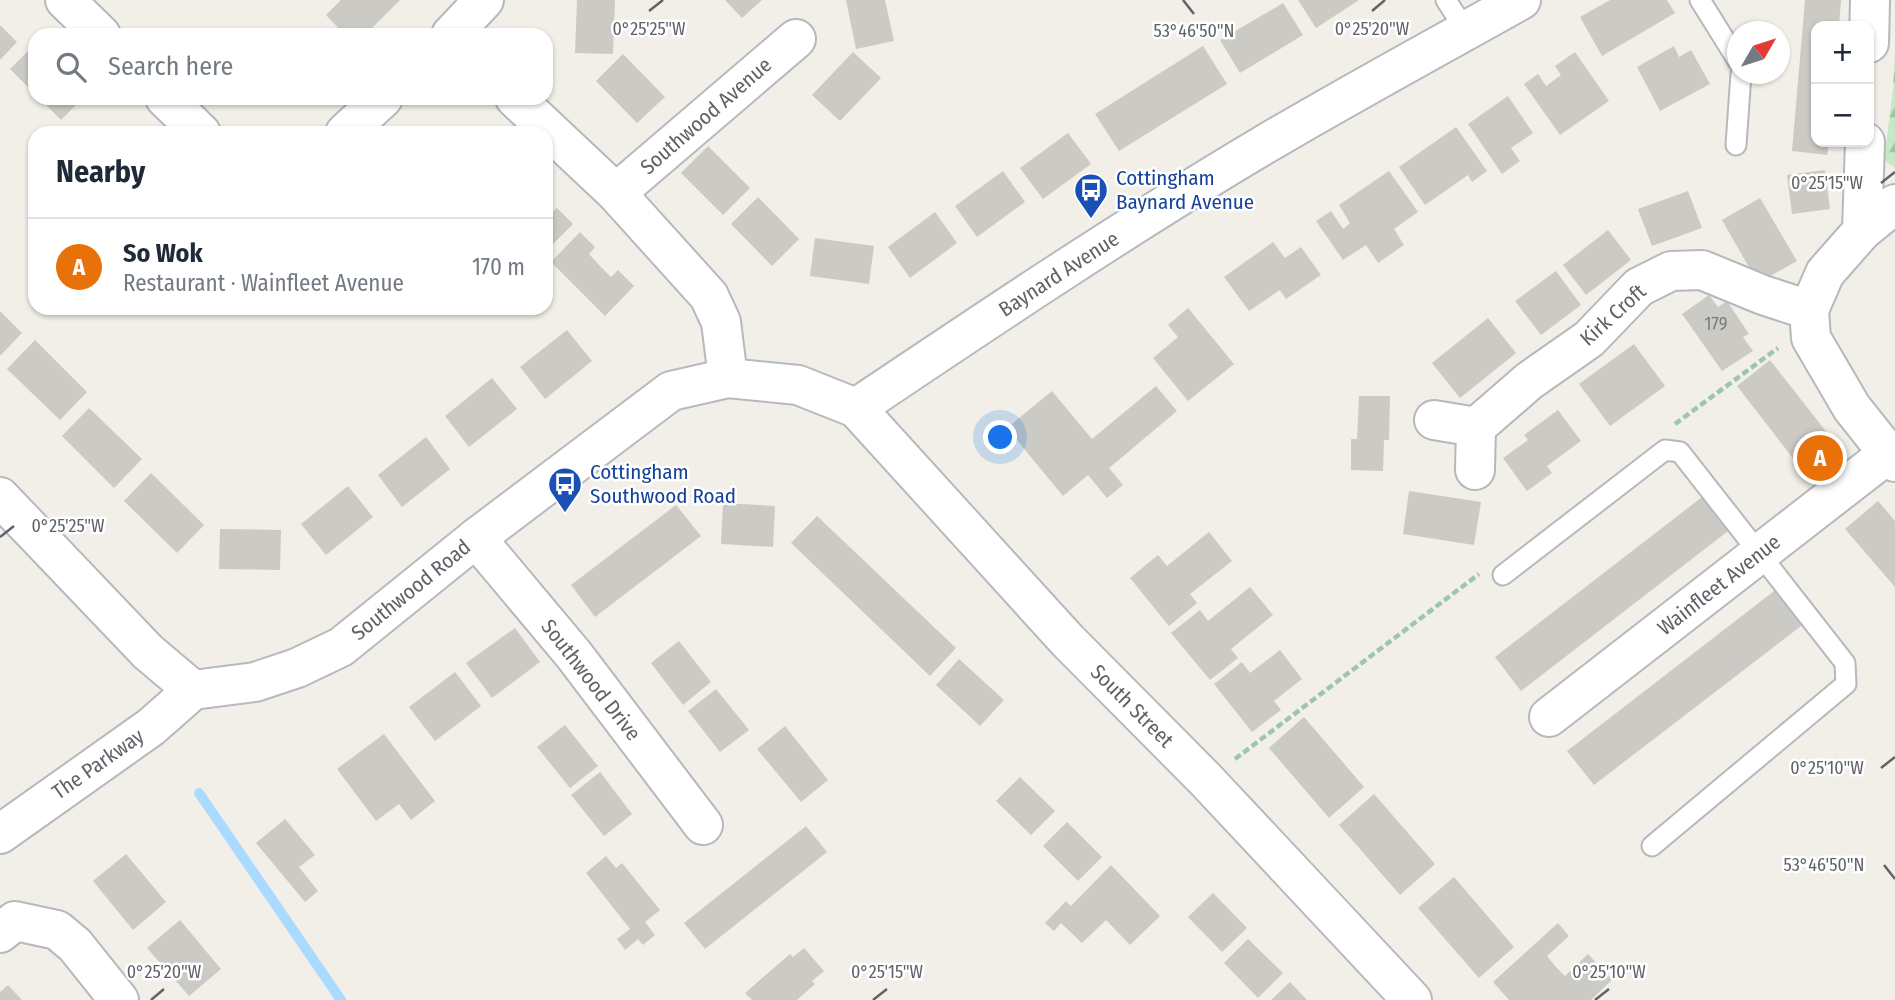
<!DOCTYPE html>
<meta charset="utf-8">
<style>
body{margin:0;font-family:"Fira Sans Condensed",sans-serif;background:#f2f2f3;color:#1f2937}
.controls{position:absolute;right:21px;top:21px;display:grid;overflow:hidden;border-radius:14px;box-shadow:0 2px 5px #0004}
.controls button{width:63px;height:63px;display:grid;place-items:center;padding:0;border:0;border-bottom:2px solid #e0e1e3;background:#fff;color:#1f2937;font:35px sans-serif}
.compass{position:absolute;left:1727px;top:21px;width:63px;height:63px;border-radius:50%;background:#fff;box-shadow:0 2px 5px #0004;rotate:51deg}
.you{position:absolute;left:1001px;top:438px;width:24px;height:24px;margin:-18px;border:5px solid #fff;border-radius:50%;background:#1a73e8;box-shadow:0 0 0 10px #1a73e833}
.badge{display:grid;place-items:center;width:46px;height:46px;border-radius:50%;background:#d93025;color:#fff;font-size:23px;font-weight:700}
.pin{position:absolute;translate:-50% -50%;border:4px solid #fff;box-shadow:0 2px 7px #0006}
.list{margin:0;padding:0;list-style:none}
h2{display:flex;justify-content:space-between;align-items:center;height:91px;margin:0;padding:0 28px;font-size:30px}
h2 small{font-size:23px;font-weight:400;color:#747a83}
.list li{display:grid;grid-template-columns:46px 1fr auto;gap:21px;align-items:center;box-sizing:border-box;height:98px;padding:0 28px;border-top:2px solid #e0e1e3}
.list b{display:block;font-size:26px;white-space:nowrap}
.list p{margin:0;font-size:23px;white-space:nowrap;color:#747a83}
.list em{font-size:23px;font-style:normal;color:#747a83}
.icon{flex:none;width:38px;height:38px;fill:none;stroke:currentColor;stroke-width:2;stroke-linecap:round;stroke-linejoin:round}
.map{position:relative;flex:none;width:1895px;height:1000px;overflow:hidden}
.search{position:absolute;background:#fff;box-shadow:0 2px 5px #0004;left:28px;top:28px;width:525px;height:77px;display:flex;align-items:center;gap:18px;box-sizing:border-box;padding:0 24px;border-radius:21px;color:#747a83;font-size:26px}
.panel{position:absolute;background:#fff;box-shadow:0 2px 5px #0004;left:28px;top:126px;width:525px;height:189px;border-radius:21px}
.map>svg:first-child{display:block}
</style>
<div class="map">
<svg width="1895" height="1000" viewBox="0 0 1895 1000">
<defs>
<pattern id="forest-firs" width="22" height="20" patternUnits="userSpaceOnUse" patternTransform="scale(1.75)"><rect width="22" height="20" fill="#c5e8c5"/><path d="M5 1l3.5 6h-7zM16 11l3.5 6h-7z" fill="#a3c0a4"/></pattern>
</defs>
<rect width="100%" height="100%" fill="#f1efe8"/>
<path fill="url(#forest-firs)" d="M1895 50V168L1884 160 1893 90Z"/>
<g fill="none" stroke-linecap="round" stroke-linejoin="round">
<path stroke="#aadaff" stroke-width="10" d="M199 793 341 1000"/>
</g>
<g fill="#cccac5">
<path d="M341 0H400L365 35H345L326 15Z"/>
<path d="M577 0H615L613 54 575 53Z"/>
<path d="M725 0H762L742 18Z"/>
<path d="M846 0H885L894 41 856 49Z"/>
<path d="M1298 0H1359L1316 28Z"/>
<path d="M1610 0H1667L1675 13 1602 56 1580 17Z"/>
<path d="M1805 0H1841L1839 26H1816V142H1829L1827 155 1792 151Z"/>
<path d="M1283 3 1303 35 1240 73 1220 40Z"/>
<path d="M0 25 17 42 0 60Z"/>
<path d="M35 44V94L10 69Z"/>
<path d="M1203 46 1227 84 1119 151 1095 114Z"/>
<path d="M1674 46 1679 57 1691 50 1710 84 1660 111 1637 67Z"/>
<path d="M853 52 881 78 840 121 812 95Z"/>
<path d="M1575 52 1609 101 1560 135 1524 84 1538 74 1546 86 1561 75 1555 66Z"/>
<path d="M623 54 665 97 637 123 596 81Z"/>
<path d="M1508 96 1533 133 1511 148 1520 161 1502 174 1468 124Z"/>
<path d="M39 98H83L61 120Z"/>
<path d="M1456 127 1487 171 1472 182 1468 175 1425 205 1399 167Z"/>
<path d="M1068 133 1091 164 1043 199 1020 168Z"/>
<path d="M708 146 750 188 723 215 681 173Z"/>
<path d="M1825 170 1830 209 1792 214 1787 175Z"/>
<path d="M1003 171 1025 202 977 237 955 206Z"/>
<path d="M1389 171 1418 212 1394 229 1404 245 1378 263 1366 245 1343 260 1316 221 1331 211 1343 229 1350 223 1339 205Z"/>
<path d="M1688 191 1702 228 1652 246 1638 209Z"/>
<path d="M758 197 799 239 772 266 731 224Z"/>
<path d="M1760 198 1797 261 1758 283 1722 220Z"/>
<path d="M557 208 573 224 546 251V210L550 214Z"/>
<path d="M935 212 957 243 910 278 888 247Z"/>
<path d="M1608 230 1631 260 1586 295 1563 265Z"/>
<path d="M580 232 595 247 589 254 600 266 611 277 618 270 634 286 605 316 551 262Z"/>
<path d="M815 238 874 246 869 284 810 276Z"/>
<path d="M1273 242 1285 258 1301 247 1321 275 1286 299 1280 290 1249 311 1224 277Z"/>
<path d="M1556 271 1581 305 1541 335 1515 301Z"/>
<path d="M1709 295 1718 307 1727 301 1749 334 1743 337 1753 351 1722 371 1682 314Z"/>
<path d="M1188 308 1234 364 1188 401 1153 358 1178 337 1168 325Z"/>
<path d="M0 311 22 333 0 356Z"/>
<path d="M1488 318 1516 353 1460 398 1432 363Z"/>
<path d="M567 330 592 361 545 399 520 367Z"/>
<path d="M35 340 87 392 60 420 7 369Z"/>
<path d="M1634 344 1665 386 1610 426 1579 384Z"/>
<path d="M1770 360 1843 453 1809 479 1737 386Z"/>
<path d="M492 378 517 409 469 447 445 416Z"/>
<path d="M1156 386 1177 411 1109 468 1123 485 1107 498 1088 475 1063 496 1007 428 1052 391 1092 439Z"/>
<path d="M1359 396H1390L1389 440H1384L1383 471 1351 470V439H1357Z"/>
<path d="M89 408 142 459 114 488 62 436Z"/>
<path d="M1558 410 1581 441 1547 466 1552 473 1527 491 1503 458 1528 440 1524 435Z"/>
<path d="M426 437 450 469 402 507 378 475Z"/>
<path d="M151 473 204 525 177 553 124 501Z"/>
<path d="M348 486 373 517 326 555 301 524Z"/>
<path d="M1409 491 1481 502 1474 545 1403 534Z"/>
<path d="M1706 494 1732 528 1521 691 1495 657Z"/>
<path d="M1878 501 1895 521V587L1845 529Z"/>
<path d="M723 503 775 506 773 547 721 544Z"/>
<path d="M676 505 701 536 595 617 571 585Z"/>
<path d="M817 516 956 648 930 676 791 543Z"/>
<path d="M220 529 281 530 280 570 219 569Z"/>
<path d="M1209 532 1232 561 1190 594 1197 603 1169 626 1130 578 1158 555 1167 566Z"/>
<path d="M1250 587 1273 615 1231 649 1238 658 1210 680 1171 633 1200 610 1208 621Z"/>
<path d="M1778 588 1805 623 1594 785 1567 751Z"/>
<path d="M515 628 540 662 492 698 466 663Z"/>
<path d="M679 641 711 682 683 705 651 663Z"/>
<path d="M1280 650 1302 679 1274 701 1281 710 1252 732 1214 684 1242 662 1250 673Z"/>
<path d="M959 659 1004 700 980 726 936 685Z"/>
<path d="M455 672 481 706 435 741 409 707Z"/>
<path d="M716 689 749 730 720 752 688 711Z"/>
<path d="M1304 717 1364 787 1329 818 1269 748Z"/>
<path d="M565 725 598 766 570 788 537 747Z"/>
<path d="M785 726 828 780 801 802 757 749Z"/>
<path d="M384 734 435 801 411 820 399 804 376 821 337 769Z"/>
<path d="M600 772 632 814 604 836 571 795Z"/>
<path d="M1020 777 1055 811 1031 835 996 801Z"/>
<path d="M1374 794 1435 864 1400 895 1339 825Z"/>
<path d="M285 819 315 855 299 867 318 891 305 902 256 843Z"/>
<path d="M1067 822 1102 857 1078 881 1043 846Z"/>
<path d="M806 826 827 852 705 949 684 923Z"/>
<path d="M126 854 166 902 133 930 93 881Z"/>
<path d="M606 856 616 868 622 863 660 910 645 922 655 935 643 945 638 939 625 950 617 939 630 929 586 873Z"/>
<path d="M1111 865 1160 916 1130 945 1106 920 1082 943 1061 923 1054 931 1045 923 1066 901 1071 906Z"/>
<path d="M1454 877 1514 947 1479 978 1418 908Z"/>
<path d="M1213 893 1247 928 1222 952 1188 917Z"/>
<path d="M180 920 221 969 189 996 147 948Z"/>
<path d="M1558 923 1569 936 1547 956 1555 966 1565 976 1588 954 1612 980 1591 1000H1509L1493 982Z"/>
<path d="M1248 939 1283 973 1258 998 1224 963Z"/>
<path d="M804 948 824 971 812 981 815 984 797 1000H752L745 993 790 954 793 957Z"/>
<path d="M1290 982 1307 1000H1271Z"/>
<path d="M8 985 22 1000H0V992Z"/>
</g>
<g fill="none" stroke-linecap="round" stroke-linejoin="round">
<g stroke="#b5b8bc" stroke-width="23">
<g id="lane">
<path d="M1446 0 1466 31"/>
<path d="M1700 0 1738 61"/>
<path d="M1736 145 1741 74"/>
<path d="M1503 575 1665 450 1680 452 1845 663 1846 684 1652 846"/>
</g>
</g>
<g stroke="#b5b8bc" stroke-width="42">
<g id="street">
<path d="M65 0 101 35"/>
<path d="M451 35 484 0"/>
<path d="M1869 43 1870 0"/>
<path d="M165 98 201 133"/>
<path d="M515 98 616 193 709 296 721 322 728 378"/>
<path d="M345 133 383 98"/>
<path d="M1865 142 1862 231 1825 273 1809 310 1811 338 1852 408 1895 462"/>
<path d="M616 193 796 39"/>
<path d="M1862 231 1895 204"/>
<path d="M1434 420 1476 427 1475 470"/>
<path d="M1476 427 1529 381 1589 339 1639 287 1671 271 1702 270 1763 295 1809 310"/>
<path d="M476 538 574 655 703 825"/>
<path d="M1549 717 1889 453"/>
<path d="M0 834 151 727 193 690"/>
<path d="M0 933 15 921 57 930 75 945 119 1000"/>
</g>
</g>
<g stroke="#b6babf" stroke-width="42">
<g id="secondary">
<path d="M856 408C990 318 1124 228 1262 146 1348 95 1435 48 1521 0"/>
<path d="M0 497 148 652 193 690 255 682 297 668 341 647 476 538 671 391 728 378 798 385 856 408 1067 640 1205 779 1412 1000"/>
</g>
</g>
<g stroke="#9cc7a9" stroke-width="4.5" stroke-dasharray="7 3.5" stroke-linecap="butt">
<path d="M1675 424 1778 348"/>
<path d="M1235 759 1479 574"/>
</g>
<use href="#lane" stroke="#fff" stroke-width="19"/>
<use href="#street" stroke="#fff" stroke-width="38"/>
<use href="#secondary" stroke="#fff" stroke-width="38"/>
</g>
<path fill="none" stroke="#5f6368" stroke-width="2.5" d="M1183 0 1194 14M649 11 663 0M1372 11 1385 0M1881 183 1895 172M0 537 14 526M1881 768 1895 757M1884 865 1895 879M151 1000 164 989M873 1000 887 989M1595 1000 1609 989"/>
<defs>
<g id="bus-pin" transform="scale(1.75)"><path d="M0 17L-7.5 6A9.5 9.5 0 1 1 7.5 6Z" fill="#1a4fb4" stroke="#fff"/><path d="M-5-6H5V4H4V6H2V4H-2V6H-4V4H-5ZM-3.5-4V0h7V-4ZM-3.5 1.2v1.5H-2V1.2ZM2 1.2v1.5H3.5V1.2Z" fill="#fff"/></g>
</defs>
<g fill-rule="evenodd">
<use href="#bus-pin" x="1091" y="190"/>
<use href="#bus-pin" x="565" y="484"/>
</g>
<g text-anchor="middle" dominant-baseline="central" stroke-width="5" stroke-linejoin="round" paint-order="stroke">
<g font-size="18" fill="#7a7d7f">
<text x="1716" y="324">179</text>
</g>
<g font-size="21" fill="#5f6368" stroke="#fff">
<text transform="translate(706 116) rotate(-41)">Southwood Avenue</text>
<text transform="translate(1059 274) rotate(-33)">Baynard Avenue</text>
<text transform="translate(1613 315) rotate(-42)">Kirk Croft</text>
<text transform="translate(1719 585) rotate(-38)">Wainfleet Avenue</text>
<text transform="translate(411 590) rotate(-39)">Southwood Road</text>
<text transform="translate(591 680) rotate(52)">Southwood Drive</text>
<text transform="translate(1132 706) rotate(45)">South Street</text>
<text transform="translate(98 764) rotate(-35)">The Parkway</text>
</g>
<g font-size="21" fill="#164399" stroke="#fff" text-anchor="start">
<text x="1116" y="178">Cottingham<tspan x="1116" dy="24">Baynard Avenue</tspan></text>
<text x="590" y="472">Cottingham<tspan x="590" dy="24">Southwood Road</tspan></text>
</g>
</g>
<g font-size="18" text-anchor="middle" fill="#5f6368" stroke="#fff" stroke-width="5" stroke-linejoin="round" paint-order="stroke">
<text x="1372" y="35">0°25'20"W</text>
<text x="649" y="35">0°25'25"W</text>
<text x="1194" y="37">53°46'50"N</text>
<text x="1827" y="189">0°25'15"W</text>
<text x="68" y="532">0°25'25"W</text>
<text x="1827" y="774">0°25'10"W</text>
<text x="1824" y="871">53°46'50"N</text>
<text x="164" y="978">0°25'20"W</text>
<text x="887" y="978">0°25'15"W</text>
<text x="1609" y="978">0°25'10"W</text>
</g>
</svg>
<div class="controls">
<button>+</button>
<button>−</button>
</div>
<svg class="compass" viewBox="-18 -18 36 36"><path d="M0-13l5 13h-10z" fill="#e53935"/><path d="M0 13l5-13h-10z" fill="#747a83"/></svg>
<div class="you"></div>
<div class="pin badge" style="left:1820px;top:458px;background:#e8710a">A</div>
<div class="search"><svg class="icon" aria-label="search" viewBox="0 0 24 24"><circle cx="10" cy="10" r="6"/><path d="M15 15l6 6"/></svg>Search here</div>
<section class="panel">
<h2>Nearby<small></small></h2>
<ul class="list">
<li><span class="badge" style="background:#e8710a">A</span><div><b>So Wok</b><p>Restaurant · Wainfleet Avenue</p></div><em>170 m</em></li>
</ul>
</section>
</div>
